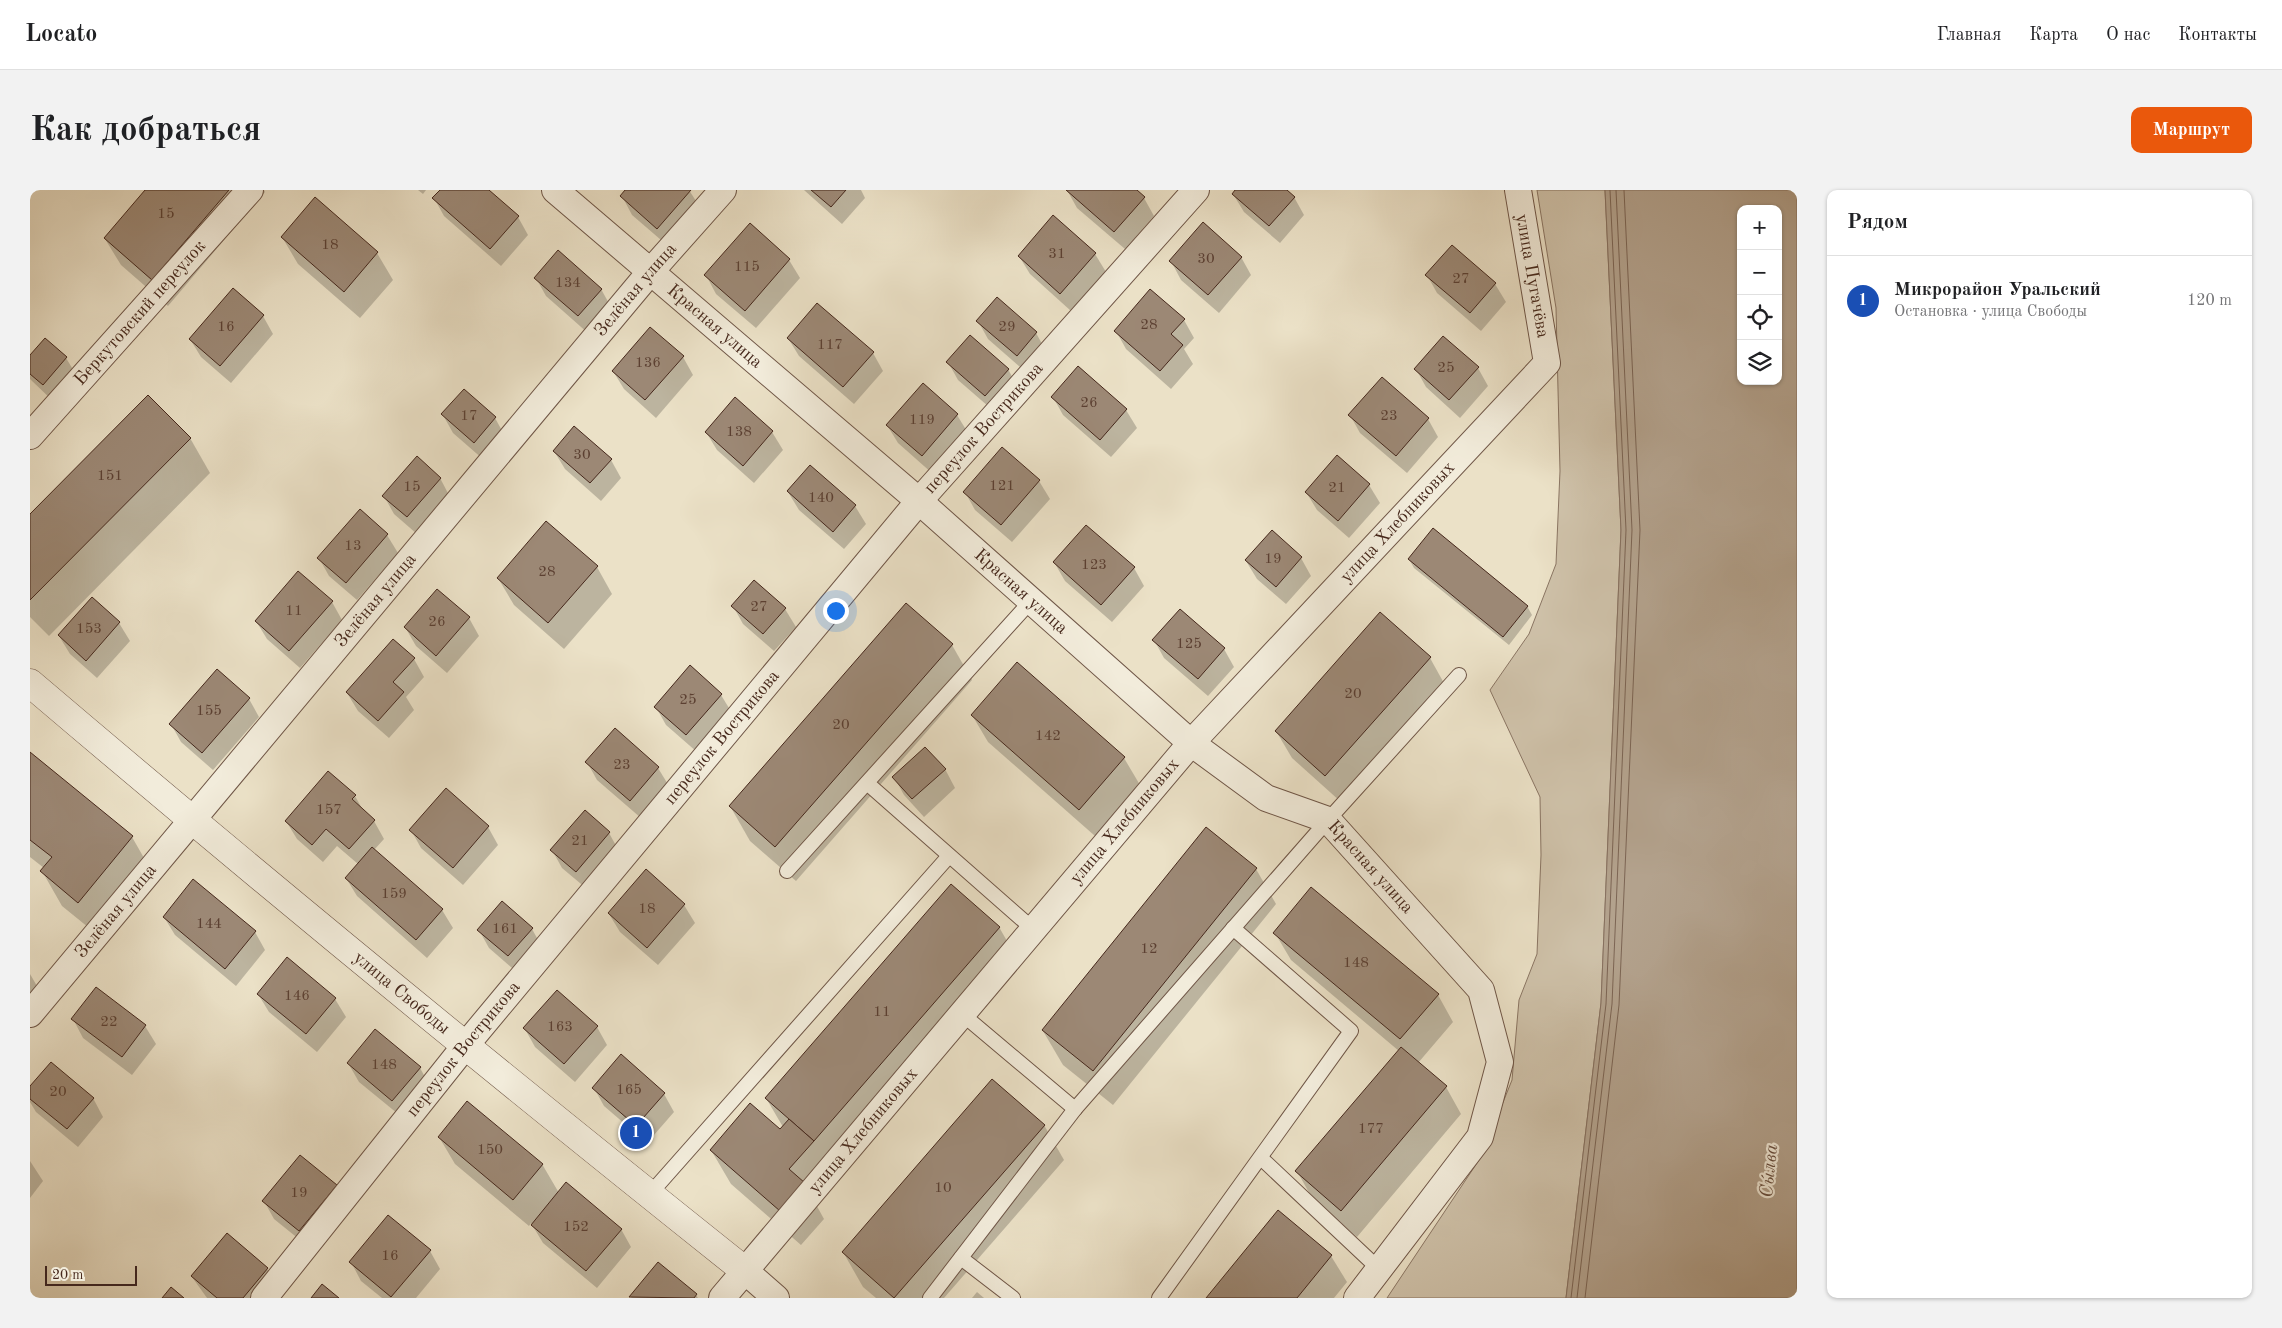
<!DOCTYPE html>
<html lang="ru">
<meta charset="utf-8">
<style>
body{margin:0;font-family:"Old Standard TT",serif;background:#f2f2f2;color:#202124}
.controls{position:absolute;right:15px;top:15px;display:grid;overflow:hidden;border-radius:10px;box-shadow:0 1px 4px #0004}
.controls button{width:45px;height:45px;display:grid;place-items:center;padding:0;border:0;border-bottom:1px solid #e0e0e0;background:#fff;color:#202124;font:25px sans-serif}
.scale{position:absolute;left:15px;bottom:12px;width:92px;box-sizing:border-box;padding-left:5px;border:2px solid #46281c;border-top:0;font-size:14px;line-height:18px;white-space:nowrap;color:#46281c;-webkit-text-stroke:4px #f2ecdb;paint-order:stroke}
.you{position:absolute;left:805px;top:420px;width:18px;height:18px;margin:-12px;border:4px solid #fff;border-radius:50%;background:#1a73e8;box-shadow:0 0 0 8px #1a73e833}
.badge{display:grid;place-items:center;width:32px;height:32px;border-radius:50%;background:#ea580c;color:#fff;font-size:16px;font-weight:700}
.pin{position:absolute;translate:-50% -50%;border:2px solid #fff;box-shadow:0 1px 5px #0006}
.list{margin:0;padding:0;list-style:none}
h2{display:flex;justify-content:space-between;align-items:center;height:65px;margin:0;padding:0 20px;font-size:21px}
h2 small{font-size:16px;font-weight:400;color:#757577}
.list li{display:grid;grid-template-columns:32px 1fr auto;gap:15px;align-items:center;box-sizing:border-box;height:90px;padding:0 20px;border-top:1px solid #e0e0e0}
.list b{display:block;font-size:19px;white-space:nowrap}
.list p{margin:0;font-size:16px;white-space:nowrap;color:#757577}
.list em{font-size:16px;font-style:normal;color:#757577}
.icon{flex:none;width:28px;height:28px;fill:none;stroke:currentColor;stroke-width:2;stroke-linecap:round;stroke-linejoin:round}
.map{position:relative;flex:none;width:1767px;height:1108px;overflow:hidden;border-radius:10px}
header{display:flex;align-items:center;gap:30px;box-sizing:border-box;height:70px;padding:0 25px;background:#fff;border-bottom:1px solid #e0e0e0}
header strong{font-size:24px}
nav{display:flex;gap:28px;margin-inline-start:auto;font-size:18px}
.intro{display:flex;align-items:center;justify-content:space-between;box-sizing:border-box;height:120px;padding:0 30px}
h1{margin:0;font-size:35px}
.button{padding:12px 22px;border-radius:10px;background:#ea580c;color:#fff;font-size:18px;font-weight:700}
main{display:flex;gap:30px;padding:0 30px}
aside{flex:1;background:#fff;border-radius:10px;box-shadow:0 1px 4px #0004}
.map>svg:first-child{display:block}
</style>
<header>
<strong>Locato</strong>
<nav><a>Главная</a><a>Карта</a><a>О нас</a><a>Контакты</a></nav>
</header>
<div class="intro"><h1>Как добраться</h1><a class="button">Маршрут</a></div>
<main>
<div class="map">
<svg width="1767" height="1108" viewBox="0 0 1767 1108">
<rect width="100%" height="100%" fill="#ebe1c7"/>
<filter id="stains"><feTurbulence type="fractalNoise" baseFrequency=".004" numOctaves="4"/><feColorMatrix values="0 0 0 0 .2 0 0 0 0 .09 0 0 0 0 .02 0 0 0 .5 -.17"/></filter>
<radialGradient id="worn" r=".72"><stop offset=".6" stop-color="#630" stop-opacity="0"/><stop offset="1" stop-color="#630" stop-opacity=".3"/></radialGradient>
<path fill="#cfc2aa" stroke="#8a7563" d="M1507 0H1575L1591 340 1571 813 1536 1108H1357L1451 967 1482 890 1489 810 1507 764 1511 665 1510 607 1460 500 1499 444 1526 374 1530 281 1526 118Z"/>
<path fill="#b3a28d" stroke="#877160" fill-rule="evenodd" d="M1575 0H1767V1108H1536L1571 813 1591 340ZM1711 19H1748V191H1711Z"/>
<g fill="#0003">
<path d="M116 0H234L235 2 138 116 91 75 75 49Z"/>
<path d="M388 0H396L393 4Z"/>
<path d="M411 0H458L488 27 498 45 471 76 414 26 404 8Z"/>
<path d="M597 0H659L671 19 638 56 602 25 592 6Z"/>
<path d="M774 0H831L835 8 812 34Z"/>
<path d="M1037 0H1105L1114 8 1124 26 1095 59 1047 18Z"/>
<path d="M1207 0H1255L1264 7 1274 25 1250 53 1214 22 1203 4Z"/>
<path d="M285 9 347 63 363 90 330 128 268 74 252 47Z"/>
<path d="M1422 56 1465 94 1476 112 1451 141 1407 103 1397 85Z"/>
<path d="M1065 64 1076 82 1041 121 1000 84 989 66Z"/>
<path d="M1211 67 1221 85 1189 123 1151 90 1141 71Z"/>
<path d="M759 70 770 88 726 138 686 104 676 85Z"/>
<path d="M506 88 571 99 581 117 559 144 516 106Z"/>
<path d="M967 109 1006 143 1016 161 997 183 958 149 948 131Z"/>
<path d="M233 126 243 144 201 193 171 167 160 149Z"/>
<path d="M1154 130 1164 148 1154 159 1163 174 1141 199 1096 159 1086 141Z"/>
<path d="M620 138 653 167 663 185 626 228 594 199 583 181Z"/>
<path d="M758 148 843 163 853 181 824 214 769 166Z"/>
<path d="M15 150 36 168 47 186 24 212 0 189V167Z"/>
<path d="M918 172 978 179 988 198 966 223 928 190Z"/>
<path d="M1448 178 1458 196 1430 228 1396 197 1386 179Z"/>
<path d="M893 195 927 225 938 243 903 284 868 253 857 235Z"/>
<path d="M1023 207 1096 220 1107 238 1081 267 1033 225Z"/>
<path d="M705 209 742 242 753 260 724 293 687 260 676 242Z"/>
<path d="M413 225 465 228 475 246 454 270 423 243Z"/>
<path d="M1320 225 1398 229 1408 247 1377 283 1330 243Z"/>
<path d="M160 248 180 283 19 446 0 427V326Z"/>
<path d="M524 261 581 270 591 288 571 311 535 279Z"/>
<path d="M780 277 825 316 836 334 814 359 769 320 758 302Z"/>
<path d="M410 288 420 307 387 344 364 324 354 306Z"/>
<path d="M1009 291 1020 309 982 352 945 320 935 302Z"/>
<path d="M1339 295 1350 313 1319 348 1287 320 1276 302Z"/>
<path d="M357 345 368 363 327 410 299 386 289 368Z"/>
<path d="M1271 368 1281 386 1256 414 1227 389 1216 371Z"/>
<path d="M1379 369 1497 416 1502 425 1479 455 1384 378Z"/>
<path d="M1024 372 1104 378 1114 396 1082 432 1035 391Z"/>
<path d="M567 377 582 404 534 459 484 415 468 388Z"/>
<path d="M302 412 312 430 270 478 237 449 226 431Z"/>
<path d="M703 416 755 419 766 437 744 461 713 434Z"/>
<path d="M439 428 449 446 417 483 386 456 375 437Z"/>
<path d="M89 433 100 451 67 488 40 464 29 446Z"/>
<path d="M1124 450 1194 459 1204 477 1178 506 1134 468Z"/>
<path d="M922 455 942 490 766 691 720 651 700 616Z"/>
<path d="M1400 468 1415 495 1311 612 1262 568 1246 541Z"/>
<path d="M384 469 394 487 376 507 384 520 359 548 328 521 317 503Z"/>
<path d="M987 474 1094 568 1110 595 1065 646 958 552 942 525Z"/>
<path d="M691 505 702 523 667 562 636 535 626 517Z"/>
<path d="M219 509 229 527 183 580 151 552 141 534Z"/>
<path d="M585 540 628 578 639 596 611 628 567 590 557 572Z"/>
<path d="M0 563 102 647 122 682 69 746 32 716 12 681 14 678 0 667Z"/>
<path d="M915 579 925 598 894 627 874 605 864 587Z"/>
<path d="M325 606 334 622 344 631 354 649 344 660 412 720 423 738 397 768 327 706 316 688 328 674 307 656 293 672 267 649 256 631Z"/>
<path d="M458 637 468 655 433 695 391 658 381 640Z"/>
<path d="M1176 639 1226 679 1246 714 1083 915 1033 875 1013 841Z"/>
<path d="M579 643 589 661 557 699 532 678 522 660Z"/>
<path d="M616 681 654 715 665 733 628 775 590 742 579 724Z"/>
<path d="M134 727 225 742 235 760 206 796 145 745Z"/>
<path d="M969 737 989 772 783 1009 794 1029 771 1055 701 994 681 960 750 941 753 937 736 908Z"/>
<path d="M502 739 512 757 489 784 459 758 449 740Z"/>
<path d="M1245 743 1408 805 1423 832 1388 873 1416 897 1431 924 1327 1047 1282 1008 1267 981 1369 861 1261 770Z"/>
<path d="M0 784 7 796 0 804Z"/>
<path d="M66 799 115 836 126 854 102 885 53 848 43 829Z"/>
<path d="M228 804 305 809 316 827 287 862 239 822Z"/>
<path d="M567 837 577 855 545 892 505 857 495 839Z"/>
<path d="M318 873 390 878 400 896 373 928 329 892Z"/>
<path d="M0 898 63 908 73 927 48 957 6 922 0 912Z"/>
<path d="M564 898 634 904 644 922 617 953 574 916Z"/>
<path d="M1014 935 1034 970 914 1108H846L833 1097 813 1062Z"/>
<path d="M409 947 512 974 529 1003 591 1039 601 1057 567 1098 513 1053 501 1033 499 1036 425 974Z"/>
<path d="M0 971 13 991 0 1008Z"/>
<path d="M306 996 316 1014 280 1058 244 1029 234 1011Z"/>
<path d="M1248 1022 1301 1066 1317 1092 1304 1108H1178Z"/>
<path d="M400 1061 410 1079 386 1108H352L331 1091 321 1072Z"/>
<path d="M628 1073 666 1105 668 1108H601Z"/>
<path d="M237 1079 248 1097 238 1108H177L162 1087Z"/>
<path d="M947 1102 954 1108H942Z"/>
</g>
<g fill="none" stroke-linecap="round" stroke-linejoin="round">
<g stroke="#7c6554" stroke-width="1">
<path d="M1541 1108 1576 814 1596 340 1580 0"/>
<path d="M1547 1108 1582 814 1602 340 1586 0"/>
<path d="M1555 1108 1589 815 1610 340 1594 0"/>
</g>
</g>
<g fill="#9c8875" stroke="#46281c">
<path d="M115 0H199L122 90 74 48Z"/>
<path d="M410 0H459L489 26 460 59 402 8Z"/>
<path d="M595 0H661L627 39 590 6Z"/>
<path d="M781 0H816L801 17Z"/>
<path d="M1036 0H1107L1115 7 1084 42Z"/>
<path d="M1205 0H1257L1265 7 1239 36 1202 4Z"/>
<path d="M285 7 348 62 314 102 251 47Z"/>
<path d="M1023 25 1066 63 1030 104 988 66Z"/>
<path d="M1173 32 1212 67 1178 105 1139 71Z"/>
<path d="M720 33 760 69 715 121 674 85Z"/>
<path d="M1422 55 1466 93 1440 123 1395 85Z"/>
<path d="M528 60 572 99 548 126 504 88Z"/>
<path d="M203 98 234 125 190 176 159 149Z"/>
<path d="M1120 99 1155 129 1141 144 1153 155 1130 181 1084 141Z"/>
<path d="M967 107 1007 142 987 166 946 131Z"/>
<path d="M787 113 844 162 813 197 757 148Z"/>
<path d="M620 137 654 166 615 210 582 181Z"/>
<path d="M940 145 979 179 955 206 916 172Z"/>
<path d="M1413 146 1449 177 1419 210 1384 179Z"/>
<path d="M15 148 37 167 13 195 0 184V165Z"/>
<path d="M1048 176 1097 219 1070 250 1021 207Z"/>
<path d="M1352 187 1399 228 1366 266 1318 225Z"/>
<path d="M893 193 928 224 892 266 856 235Z"/>
<path d="M434 199 466 227 444 253 411 224Z"/>
<path d="M118 205 161 248 0 410V324Z"/>
<path d="M705 207 743 241 713 276 675 242Z"/>
<path d="M544 236 582 269 560 293 523 261Z"/>
<path d="M972 257 1010 290 971 335 933 302Z"/>
<path d="M1307 265 1340 294 1308 331 1275 302Z"/>
<path d="M387 266 411 288 377 327 352 306Z"/>
<path d="M780 275 826 315 803 342 757 301Z"/>
<path d="M330 319 358 344 316 393 287 368Z"/>
<path d="M516 331 568 376 518 433 467 388Z"/>
<path d="M1056 335 1105 377 1071 415 1023 372Z"/>
<path d="M1403 338 1498 416 1473 447 1378 369Z"/>
<path d="M1242 340 1272 367 1246 397 1215 370Z"/>
<path d="M268 381 303 411 259 461 225 431Z"/>
<path d="M724 390 756 418 733 444 701 416Z"/>
<path d="M407 399 440 427 406 466 374 437Z"/>
<path d="M62 407 90 432 56 471 28 445Z"/>
<path d="M876 413 923 454 745 657 699 616Z"/>
<path d="M1150 419 1195 458 1168 489 1122 450Z"/>
<path d="M1350 422 1401 467 1295 586 1245 541Z"/>
<path d="M363 449 385 468 363 492 374 502 348 531 316 502Z"/>
<path d="M987 472 1095 567 1049 620 941 525Z"/>
<path d="M660 475 692 504 656 545 624 517Z"/>
<path d="M187 479 220 508 172 563 139 534Z"/>
<path d="M585 538 629 577 600 611 555 572Z"/>
<path d="M895 557 916 579 882 609 862 587Z"/>
<path d="M0 562 103 646 48 713 10 681 22 667 0 650Z"/>
<path d="M298 581 326 605 322 609 345 630 319 659 296 639 282 655 255 631Z"/>
<path d="M416 598 459 636 423 678 379 640Z"/>
<path d="M555 620 580 642 546 682 520 660Z"/>
<path d="M1176 637 1227 678 1063 881 1012 840Z"/>
<path d="M342 657 413 719 386 750 315 688Z"/>
<path d="M616 679 655 714 617 758 578 723Z"/>
<path d="M163 689 226 741 195 779 133 727Z"/>
<path d="M921 694 970 737 784 951 735 908Z"/>
<path d="M1281 697 1409 804 1370 849 1243 743Z"/>
<path d="M472 711 503 738 478 766 447 740Z"/>
<path d="M257 767 306 808 276 844 227 804Z"/>
<path d="M66 797 116 835 92 867 41 829Z"/>
<path d="M527 800 568 836 534 874 493 838Z"/>
<path d="M345 839 391 877 362 911 317 873Z"/>
<path d="M1371 857 1417 896 1311 1021 1265 981Z"/>
<path d="M591 864 635 903 606 936 562 898Z"/>
<path d="M21 872 64 908 37 939 0 909V896Z"/>
<path d="M962 889 1015 935 864 1108 812 1062Z"/>
<path d="M437 911 513 974 483 1010 408 947Z"/>
<path d="M720 913 750 939 759 929 784 951 759 979 775 993 750 1021 680 960Z"/>
<path d="M270 965 307 995 269 1041 232 1011Z"/>
<path d="M536 992 592 1039 556 1081 501 1035Z"/>
<path d="M1248 1020 1302 1065 1267 1108H1176Z"/>
<path d="M358 1025 401 1060 361 1107 319 1072Z"/>
<path d="M197 1043 238 1078 213 1108H187L161 1086Z"/>
<path d="M628 1072 667 1104 664 1108 599 1107Z"/>
<path d="M292 1094 309 1108H281Z"/>
<path d="M141 1097 154 1108H132Z"/>
</g>
<g fill="none" stroke-linecap="round" stroke-linejoin="round">
<g stroke="#6f5647" stroke-width="16">
<g id="service">
<path d="M837 593 1003 739"/>
<path d="M757 681 1001 411"/>
<path d="M932 824 1045 919"/>
<path d="M1231 968 1349 1079"/>
<path d="M619 1005 919 666"/>
<path d="M931 1068 983 1108"/>
<path d="M900 1108 1045 919 1298 630 1429 485"/>
<path d="M1129 1108 1321 841 1203 738"/>
</g>
</g>
<g stroke="#6f5647" stroke-width="28">
<g id="minor">
<path id="s1" d="M525 0 889 311 1161 553 1236 608 1298 630 1451 800 1470 872 1450 947 1327 1108"/>
<path id="s2" d="M0 246 220 0"/>
<path id="s3" d="M0 824 621 81 693 0"/>
<path d="M714 1080 746 1108"/>
<path id="s4" d="M234 1108 435 856 889 311 1166 0"/>
<path id="s5" d="M692 1108 1161 553 1517 173 1488 0"/>
</g>
</g>
<g stroke="#6f5647" stroke-width="29">
<g id="tertiary">
<path id="s6" d="M0 493C235 693 473 888 714 1080"/>
</g>
</g>
<use href="#service" stroke="#f2ecdb" stroke-width="14"/>
<use href="#minor" stroke="#f2ecdb" stroke-width="26"/>
<use href="#tertiary" stroke="#f2ecdb" stroke-width="28"/>
</g>
<g text-anchor="middle" dominant-baseline="central" stroke-width="4.5" stroke-linejoin="round" paint-order="stroke">
<g font-size="15" fill="#5c4032">
<text x="136" y="24">15</text>
<text x="300" y="55">18</text>
<text x="1027" y="64">31</text>
<text x="1176" y="69">30</text>
<text x="717" y="77">115</text>
<text x="1431" y="89">27</text>
<text x="538" y="93">134</text>
<text x="1119" y="135">28</text>
<text x="196" y="137">16</text>
<text x="977" y="137">29</text>
<text x="800" y="155">117</text>
<text x="618" y="173">136</text>
<text x="1416" y="178">25</text>
<text x="1059" y="213">26</text>
<text x="439" y="226">17</text>
<text x="1359" y="226">23</text>
<text x="892" y="230">119</text>
<text x="709" y="242">138</text>
<text x="552" y="265">30</text>
<text x="80" y="286">151</text>
<text x="972" y="296">121</text>
<text x="382" y="297">15</text>
<text x="1307" y="298">21</text>
<text x="791" y="308">140</text>
<text x="323" y="356">13</text>
<text x="1243" y="369">19</text>
<text x="1064" y="375">123</text>
<text x="517" y="382">28</text>
<text x="729" y="417">27</text>
<text x="264" y="421">11</text>
<text x="407" y="432">26</text>
<text x="59" y="439">153</text>
<text x="1159" y="454">125</text>
<text x="1323" y="504">20</text>
<text x="658" y="510">25</text>
<text x="179" y="521">155</text>
<text x="811" y="535">20</text>
<text x="1018" y="546">142</text>
<text x="592" y="575">23</text>
<text x="299" y="620">157</text>
<text x="550" y="651">21</text>
<text x="364" y="704">159</text>
<text x="617" y="719">18</text>
<text x="179" y="734">144</text>
<text x="475" y="739">161</text>
<text x="1119" y="759">12</text>
<text x="1326" y="773">148</text>
<text x="267" y="806">146</text>
<text x="852" y="822">11</text>
<text x="79" y="832">22</text>
<text x="530" y="837">163</text>
<text x="354" y="875">148</text>
<text x="599" y="900">165</text>
<text x="28" y="902">20</text>
<text x="1341" y="939">177</text>
<text x="460" y="960">150</text>
<text x="913" y="998">10</text>
<text x="269" y="1003">19</text>
<text x="546" y="1037">152</text>
<text x="360" y="1066">16</text>
</g>
<g font-size="18" fill="#46281c" stroke="#f2ecdb">
<text transform="translate(1502 86) rotate(80)">улица Пугачёва</text>
<text stroke="none"><textPath href="#s3" startOffset="944">Зелёная улица</textPath></text>
<text stroke="none"><textPath href="#s2" startOffset="165">Беркутовский переулок</textPath></text>
<text stroke="none"><textPath href="#s1" startOffset="210">Красная улица</textPath></text>
<text stroke="none"><textPath href="#s4" startOffset="1129">переулок Вострикова</textPath></text>
<text stroke="none"><textPath href="#s5" startOffset="1029">улица Хлебниковых</textPath></text>
<text stroke="none"><textPath href="#s1" startOffset="615">Красная улица</textPath></text>
<text stroke="none"><textPath href="#s3" startOffset="539">Зелёная улица</textPath></text>
<text stroke="none"><textPath href="#s4" startOffset="724">переулок Вострикова</textPath></text>
<text stroke="none"><textPath href="#s5" startOffset="624">улица Хлебниковых</textPath></text>
<text stroke="none"><textPath href="#s1" startOffset="1065">Красная улица</textPath></text>
<text stroke="none"><textPath href="#s3" startOffset="134">Зелёная улица</textPath></text>
<text stroke="none"><textPath href="#s6" startOffset="484">улица Свободы</textPath></text>
<text stroke="none"><textPath href="#s4" startOffset="319">переулок Вострикова</textPath></text>
<text stroke="none"><textPath href="#s5" startOffset="219">улица Хлебниковых</textPath></text>
</g>
<g font-size="19" font-style="italic" fill="#674d3e" stroke="#f2ecdb">
<text transform="translate(1740 981) rotate(-84)">Сы́лва</text>
</g>
</g>
<rect width="100%" height="100%" filter="url(#stains)"/>
<rect width="100%" height="100%" fill="url(#worn)"/>
</svg>
<div class="controls">
<button>+</button>
<button>−</button>
<button><svg class="icon" aria-label="locate" viewBox="0 0 24 24"><circle cx="12" cy="12" r="6"/><path d="M12 2v4M12 18v4M2 12h4M18 12h4"/></svg></button>
<button><svg class="icon" aria-label="layers" viewBox="0 0 24 24"><path d="M12 4l9 5-9 5-9-5zM3 14l9 5 9-5"/></svg></button>
</div>
<div class="scale">20 m</div>
<div class="you"></div>
<div class="pin badge" style="left:606px;top:943px;background:#1a4fb4">1</div>
</div>
<aside>
<h2>Рядом<small></small></h2>
<ul class="list">
<li><span class="badge" style="background:#1a4fb4">1</span><div><b>Микрорайон Уральский</b><p>Остановка · улица Свободы</p></div><em>120 m</em></li>
</ul>
</aside>
</main>
